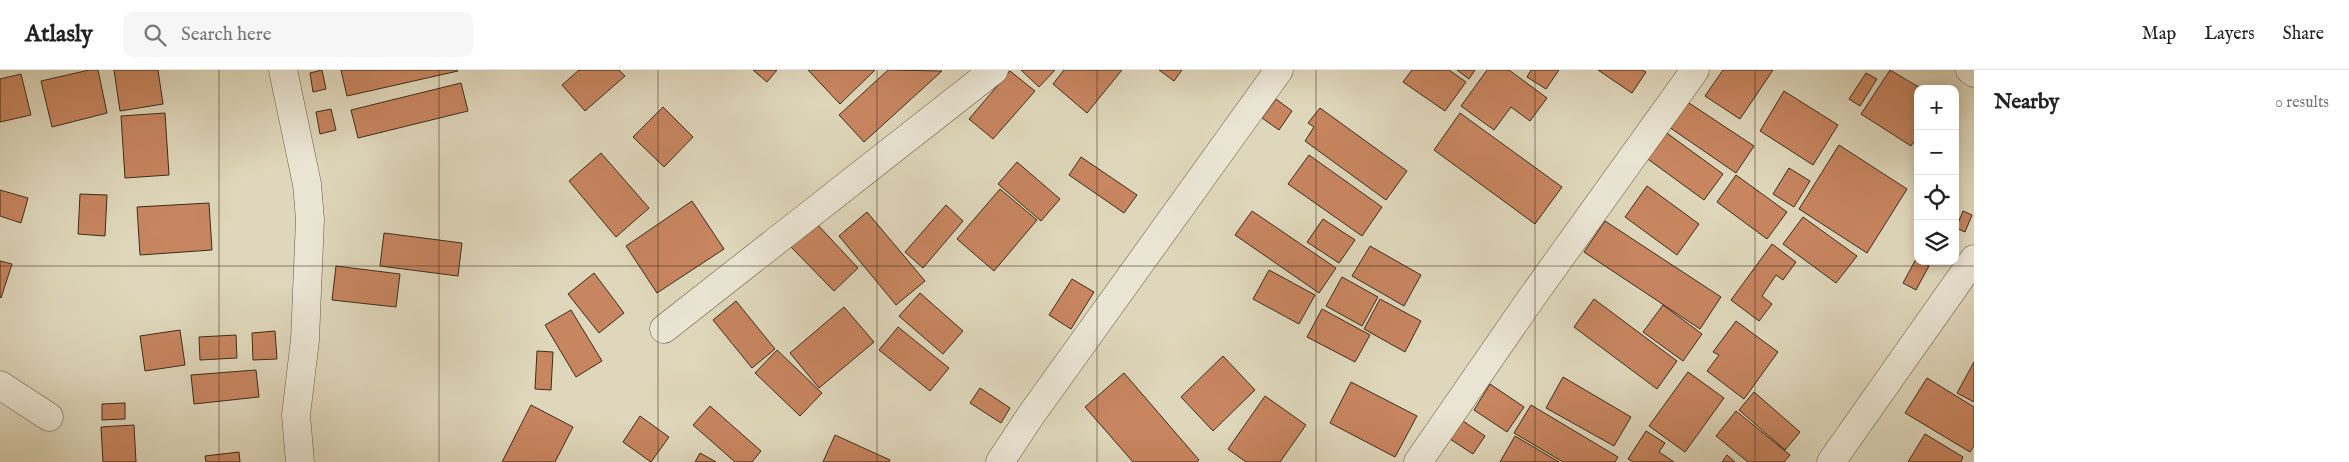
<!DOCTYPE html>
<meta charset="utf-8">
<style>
body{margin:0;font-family:"IM FELL English",serif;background:#f6f6f6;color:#222}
.controls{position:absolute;right:15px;top:15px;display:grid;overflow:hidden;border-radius:10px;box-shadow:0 2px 12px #0003}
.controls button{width:45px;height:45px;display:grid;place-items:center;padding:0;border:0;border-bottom:1px solid #e0e0e0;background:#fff;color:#222;font:25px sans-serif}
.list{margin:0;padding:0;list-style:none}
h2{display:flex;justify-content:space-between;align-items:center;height:65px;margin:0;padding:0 20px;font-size:21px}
h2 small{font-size:16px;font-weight:400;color:#767676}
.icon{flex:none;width:28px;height:28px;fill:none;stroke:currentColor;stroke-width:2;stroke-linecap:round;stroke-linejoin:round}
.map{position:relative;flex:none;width:1974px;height:392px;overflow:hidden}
header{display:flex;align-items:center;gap:30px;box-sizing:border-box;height:70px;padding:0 25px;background:#fff;border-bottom:1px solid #e0e0e0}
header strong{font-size:24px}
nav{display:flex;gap:28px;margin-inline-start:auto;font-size:18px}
.search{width:350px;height:45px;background:#f6f6f6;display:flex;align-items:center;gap:12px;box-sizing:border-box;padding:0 18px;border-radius:10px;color:#767676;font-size:19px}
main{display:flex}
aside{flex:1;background:#fff}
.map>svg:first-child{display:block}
</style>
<header>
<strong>Atlasly</strong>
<div class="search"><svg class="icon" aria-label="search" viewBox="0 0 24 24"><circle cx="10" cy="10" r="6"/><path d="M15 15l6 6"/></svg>Search here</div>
<nav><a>Map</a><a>Layers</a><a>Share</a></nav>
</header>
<main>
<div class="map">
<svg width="1974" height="392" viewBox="0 0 1974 392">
<rect width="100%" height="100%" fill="#dfd7bb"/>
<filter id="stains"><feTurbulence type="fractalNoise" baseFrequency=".004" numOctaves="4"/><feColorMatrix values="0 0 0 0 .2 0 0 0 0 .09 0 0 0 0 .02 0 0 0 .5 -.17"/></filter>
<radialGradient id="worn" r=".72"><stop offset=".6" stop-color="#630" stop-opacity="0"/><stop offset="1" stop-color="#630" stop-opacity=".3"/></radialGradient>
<g fill="#c78560" stroke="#3c2e1b">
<path d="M89 0H98L107 43 52 57 41 11Z"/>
<path d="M114 0H158L163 34 120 41Z"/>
<path d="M322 0 326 19 313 22 310 3Z"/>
<path d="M341 0H457L458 1 347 26Z"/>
<path d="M579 0H619L625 6 585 41 562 15Z"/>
<path d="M753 0H777L767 12Z"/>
<path d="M808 0H875L840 34Z"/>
<path d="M888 0 942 1 864 72 839 45Z"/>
<path d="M1021 0H1055L1039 17Z"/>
<path d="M1064 0H1122L1087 43 1053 14Z"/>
<path d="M1159 0H1182L1174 11Z"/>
<path d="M1412 0H1449L1466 12 1445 41 1403 12Z"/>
<path d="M1457 0H1475L1469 9Z"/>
<path d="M1487 0H1509L1547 28 1530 51 1511 37 1494 60 1461 36Z"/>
<path d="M1531 0H1559L1546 19 1527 7Z"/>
<path d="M1598 0H1642L1646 2 1632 23Z"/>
<path d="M1723 0H1773L1740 49 1705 26Z"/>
<path d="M1890 0 1922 19H1918V66L1911 76 1861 44Z"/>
<path d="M1010 1 1035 21 993 69 969 49Z"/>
<path d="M1866 3 1877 9 1860 36 1849 29Z"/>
<path d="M21 4 31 45 0 52V9Z"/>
<path d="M461 13 468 41 358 68 351 40Z"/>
<path d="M1784 21 1838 55 1813 95 1760 61Z"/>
<path d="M1276 29 1292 41 1279 60 1262 48Z"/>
<path d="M1686 31 1754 76 1736 103 1669 57Z"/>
<path d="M663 37 693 67 664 97 633 67Z"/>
<path d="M1320 38 1407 101 1386 130 1305 71 1314 57 1308 53Z"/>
<path d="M331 39 336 60 320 64 316 42Z"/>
<path d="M165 43 169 105 125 108 121 46Z"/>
<path d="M1460 43 1562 117 1535 154 1434 80Z"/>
<path d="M1664 61 1723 104 1704 130 1645 87Z"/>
<path d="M1839 75 1907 119 1867 183 1799 139Z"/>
<path d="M601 83 649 138 616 167 569 111Z"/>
<path d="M1309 85 1382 137 1362 166 1288 114Z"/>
<path d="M1081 87 1137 125 1124 143 1069 105Z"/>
<path d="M1017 92 1060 129 1041 151 998 114Z"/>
<path d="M1789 98 1810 111 1794 137 1773 124Z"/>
<path d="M1736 105 1787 142 1767 169 1717 132Z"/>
<path d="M1647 116 1699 154 1677 185 1625 147Z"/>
<path d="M1000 119 1037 150 994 201 957 169Z"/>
<path d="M0 120 28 128 21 153 0 146Z"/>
<path d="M80 124 107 125 105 166 78 164Z"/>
<path d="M692 131 724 179 657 223 626 176Z"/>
<path d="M209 133 212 180 140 185 137 137Z"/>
<path d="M946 135 963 151 923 198 905 182Z"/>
<path d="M1252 141 1336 198 1319 223 1235 165Z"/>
<path d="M1963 141 1972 145 1965 162 1956 158Z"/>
<path d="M867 142 925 211 896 235 839 166Z"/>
<path d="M1803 147 1857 186 1836 213 1783 174Z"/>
<path d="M1323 149 1355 170 1339 193 1307 172Z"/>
<path d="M1605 151 1721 227 1700 259 1584 182Z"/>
<path d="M816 153 858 198 834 221 791 177Z"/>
<path d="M384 163 462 173 458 206 380 196Z"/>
<path d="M1772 174 1796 192 1783 210 1776 205 1762 226 1772 234 1759 251 1731 230Z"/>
<path d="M1370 176 1421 205 1404 236 1352 206Z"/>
<path d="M1916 189 1929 196 1916 220 1903 213Z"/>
<path d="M0 191 12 194 1 228 0 227Z"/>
<path d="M336 196 400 204 396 237 332 230Z"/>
<path d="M1269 200 1315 225 1299 254 1253 229Z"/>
<path d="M594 203 624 243 599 263 568 224Z"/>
<path d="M1342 207 1378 227 1362 256 1326 236Z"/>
<path d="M1072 209 1094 222 1071 259 1049 245Z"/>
<path d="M920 223 963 261 943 284 899 246Z"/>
<path d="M1380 229 1421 251 1405 282 1364 259Z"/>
<path d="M1594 229 1677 291 1657 319 1574 257Z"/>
<path d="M736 231 775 279 752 298 713 250Z"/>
<path d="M1663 235 1702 264 1683 291 1643 262Z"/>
<path d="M844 237 874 272 819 318 790 283Z"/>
<path d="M1322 239 1370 265 1355 292 1307 267Z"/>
<path d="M571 240 602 291 576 307 545 255Z"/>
<path d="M1736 251 1778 282 1744 329 1707 301 1719 285 1713 282Z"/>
<path d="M898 257 949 298 930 321 879 280Z"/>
<path d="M180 260 185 295 145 301 140 266Z"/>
<path d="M275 261 277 289 253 290 252 263Z"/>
<path d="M236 265 237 288 200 290 199 267Z"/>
<path d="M777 280 822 323 800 346 755 303Z"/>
<path d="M537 281 553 282 551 320 535 319Z"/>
<path d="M1223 286 1255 320 1213 361 1181 327Z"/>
<path d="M1974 292V332L1957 323Z"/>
<path d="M256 300 259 327 194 334 191 305Z"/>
<path d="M1688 302 1724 328 1685 382 1649 356Z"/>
<path d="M1124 303 1199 390 1197 392H1133L1085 337Z"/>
<path d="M1563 307 1631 347 1614 376 1546 338Z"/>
<path d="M1927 308 1974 337V376L1970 382 1905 343Z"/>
<path d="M1351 312 1417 346 1395 387 1330 353Z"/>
<path d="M1490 314 1524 337 1507 362 1474 340Z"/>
<path d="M980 318 1010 338 1001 353 970 333Z"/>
<path d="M1754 322 1800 362 1785 380 1739 340Z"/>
<path d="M1265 326 1306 355 1280 392H1246L1228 379Z"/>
<path d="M125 333V349L102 350V334Z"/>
<path d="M531 335 573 357 555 392H502Z"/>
<path d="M1531 335 1618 387 1615 392H1563L1514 363Z"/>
<path d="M710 336 761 381 752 392H735L693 355Z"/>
<path d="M1736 341 1790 385 1784 392H1748L1716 366Z"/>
<path d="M640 346 669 367 651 392 623 372Z"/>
<path d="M1463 351 1485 366 1473 384 1450 369Z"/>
<path d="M134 355 136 392H103L101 357Z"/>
<path d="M1646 361 1665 373 1659 382 1674 392H1633L1628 389Z"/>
<path d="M1925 364 1963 387 1961 392H1908Z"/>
<path d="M835 365 890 390 889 392H823Z"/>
<path d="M1515 366 1559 392H1500Z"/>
<path d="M239 382 240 392H206L205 386Z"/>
<path d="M700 383 716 392H695Z"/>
<path d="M1727 385 1735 392H1722Z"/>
</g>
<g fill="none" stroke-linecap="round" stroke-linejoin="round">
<g stroke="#655843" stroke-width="29">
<g id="street">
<path d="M283 0 307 114 310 149 305 270 296 345 300 392"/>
<path d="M1970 0 1974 3"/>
<path d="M664 259 994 0"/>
<path d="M0 315 49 347"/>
<path d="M1000 392 1031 345 1279 0"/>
<path d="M1418 392 1532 227 1695 0"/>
<path d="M1831 392 1974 189"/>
</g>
</g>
<use href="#street" stroke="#eae5d3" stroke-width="28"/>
</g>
<path fill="none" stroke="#3c2e1b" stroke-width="1" stroke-opacity="0.55" d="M219 0V392M439 0V392M658 0V392M877 0V392M1097 0V392M1316 0V392M1535 0V392M1755 0V392M0 196H1974"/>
<rect width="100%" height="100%" filter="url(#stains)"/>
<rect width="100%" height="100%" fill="url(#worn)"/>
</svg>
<div class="controls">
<button>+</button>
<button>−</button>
<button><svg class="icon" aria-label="locate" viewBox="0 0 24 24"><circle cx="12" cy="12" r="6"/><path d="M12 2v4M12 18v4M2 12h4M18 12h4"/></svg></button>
<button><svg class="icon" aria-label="layers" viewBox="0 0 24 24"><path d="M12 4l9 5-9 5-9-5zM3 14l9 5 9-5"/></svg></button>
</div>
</div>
<aside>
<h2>Nearby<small>0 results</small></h2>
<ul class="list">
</ul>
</aside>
</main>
